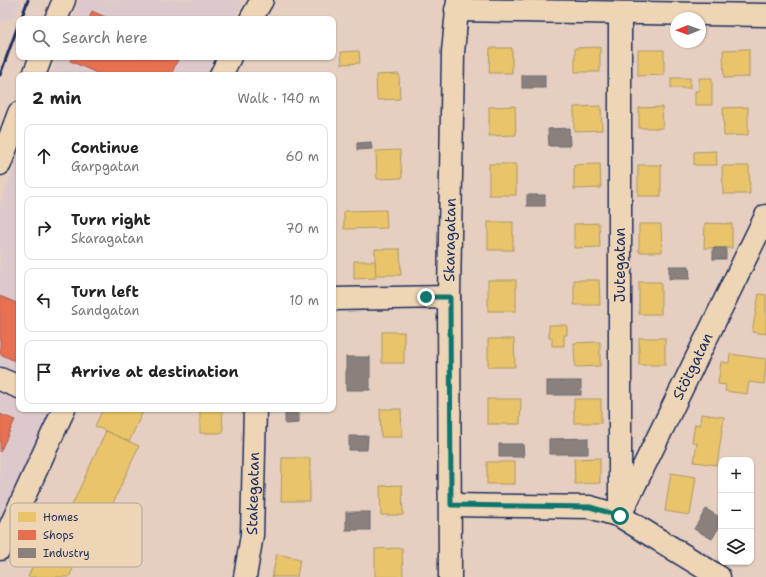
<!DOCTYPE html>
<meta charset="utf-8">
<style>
body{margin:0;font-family:"Shantell Sans",sans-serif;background:#f2f2f2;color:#222}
.controls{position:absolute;right:12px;bottom:12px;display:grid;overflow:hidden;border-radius:8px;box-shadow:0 1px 3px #0004}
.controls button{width:36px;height:36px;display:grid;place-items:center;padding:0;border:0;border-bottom:1px solid #e0e0e0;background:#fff;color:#222;font:20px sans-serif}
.compass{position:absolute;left:670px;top:12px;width:36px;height:36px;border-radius:50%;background:#fff;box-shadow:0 1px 3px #0004;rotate:269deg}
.stop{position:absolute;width:12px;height:12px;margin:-9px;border:3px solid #0f766e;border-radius:50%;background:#fff}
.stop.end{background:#0f766e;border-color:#fff;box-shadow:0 1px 4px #0008}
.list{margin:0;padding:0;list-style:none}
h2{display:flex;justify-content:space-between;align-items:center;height:52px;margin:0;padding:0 16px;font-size:17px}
h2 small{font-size:13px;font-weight:400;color:#767676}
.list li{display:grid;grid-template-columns:26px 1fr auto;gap:12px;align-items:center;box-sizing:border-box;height:64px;margin:0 8px 8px;padding:0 8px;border:1px solid #e0e0e0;border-radius:8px}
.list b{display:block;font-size:15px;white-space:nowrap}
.list p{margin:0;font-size:13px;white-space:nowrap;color:#767676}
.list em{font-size:13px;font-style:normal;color:#767676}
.icon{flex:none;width:22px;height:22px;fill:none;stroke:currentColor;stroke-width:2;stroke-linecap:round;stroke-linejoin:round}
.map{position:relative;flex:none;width:766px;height:577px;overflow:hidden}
.search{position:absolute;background:#fff;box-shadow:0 1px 3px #0004;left:16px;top:16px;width:320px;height:44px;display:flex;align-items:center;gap:10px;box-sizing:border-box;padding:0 14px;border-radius:8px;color:#767676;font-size:15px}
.panel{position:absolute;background:#fff;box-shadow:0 1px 3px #0004;left:16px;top:72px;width:320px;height:340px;border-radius:8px}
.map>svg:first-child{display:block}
</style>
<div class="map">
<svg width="766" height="577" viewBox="0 0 766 577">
<rect width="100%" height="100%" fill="#e6cfc0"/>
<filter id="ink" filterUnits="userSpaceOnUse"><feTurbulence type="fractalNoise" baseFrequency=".025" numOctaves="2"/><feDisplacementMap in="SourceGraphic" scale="8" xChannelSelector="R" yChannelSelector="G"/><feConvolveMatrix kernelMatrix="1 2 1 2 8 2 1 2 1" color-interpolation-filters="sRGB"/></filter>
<g filter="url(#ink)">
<g fill="#ddc8cc">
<path d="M0 0H20L14 18 0 21Z"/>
<path d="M80 0H243L234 19H73Z"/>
<path d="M58 57H215L206 75H51Z"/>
<path d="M19 156V409H51L0 518V204Z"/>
</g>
<g fill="#e9c46a" stroke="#ab9766">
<path d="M600 47V72H575V48Z"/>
<path d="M490 48H512V73H489Z"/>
<path d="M749 49V77L724 78 723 50Z"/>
<path d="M638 50H664V75L638 76Z"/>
<path d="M359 51 360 63 342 64 341 52Z"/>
<path d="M399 74 400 99 377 100 376 75Z"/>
<rect x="671" y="78" width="19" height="10"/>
<path d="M699 78H712V105H695V91H699Z"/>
<path d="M515 106 516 135 489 136V107Z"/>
<path d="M601 106 602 130 574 131V107Z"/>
<path d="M662 107 663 128H639V108Z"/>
<path d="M748 107V135L724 136 723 108Z"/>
<path d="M400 150 402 178 377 179 376 151Z"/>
<path d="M716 151 717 165H694V152Z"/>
<rect x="489" y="164" width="27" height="31"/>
<path d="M600 164 601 188 574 189V165Z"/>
<rect x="638" y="165" width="23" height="31"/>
<path d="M722 166H749L750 194H723Z"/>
<path d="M386 210 387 228 344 229V211Z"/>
<rect x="488" y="222" width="25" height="28"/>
<path d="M599 223 600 247 574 248V224Z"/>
<path d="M705 223 732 224V248H704Z"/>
<path d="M639 224H661L662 252H639Z"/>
<path d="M375 249H400L401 275H375Z"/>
<path d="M354 261H375L376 278 354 279Z"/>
<rect x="488" y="280" width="28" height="31"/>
<path d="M574 280H599L600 305H574Z"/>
<rect x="639" y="282" width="22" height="32"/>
<path d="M759 294 766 295V334L752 332Z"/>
<path d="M549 325H567V335H564V346H552V338H549Z"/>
<rect x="382" y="332" width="22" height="31"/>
<rect x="639" y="338" width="26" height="27"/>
<path d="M488 339H514L515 367H488Z"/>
<path d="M600 342V366L575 367 574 343Z"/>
<path d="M730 354 766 359 764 384 749 382 747 394 725 391 726 385 718 384 721 362 729 363Z"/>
<path d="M487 399H521L520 424H487Z"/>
<rect x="574" y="399" width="27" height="24"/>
<path d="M103 409H144L129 442 95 426Z"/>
<path d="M200 409H222L223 433H200Z"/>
<path d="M380 409H401L402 437H381Z"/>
<path d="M701 414 724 417 717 465 694 462 697 443 692 442 695 424 700 425Z"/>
<path d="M106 431 139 446 94 545 61 529Z"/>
<path d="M282 458H310V501H281Z"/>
<path d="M600 458V483L575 484 574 459Z"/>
<rect x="487" y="462" width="28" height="22"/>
<path d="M671 473 696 477 690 515 665 511Z"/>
<path d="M402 485 403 515H381L380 486Z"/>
<path d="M51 525 86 541 69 577H28Z"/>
<path d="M402 548 403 577H375V549Z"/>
<path d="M277 554 300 559 297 577H272Z"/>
</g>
<g fill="#e76f51" stroke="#aa5c55">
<path d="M92 11 110 19H89Z"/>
<path d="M71 57H179L171 75H101L70 61Z"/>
<path d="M0 296 19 304V363L0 354Z"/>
<path d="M0 414 15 420 0 452Z"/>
</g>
<g fill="#8a817c" stroke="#696873">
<rect x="522" y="75" width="23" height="13"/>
<path d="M569 128 570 146H549L548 129Z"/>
<path d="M371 142 372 149 357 150V143Z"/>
<rect x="527" y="195" width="18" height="11"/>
<rect x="713" y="248" width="13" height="11"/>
<path d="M669 266H689L690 279H669Z"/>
<rect x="346" y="357" width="24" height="33"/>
<rect x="547" y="381" width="34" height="14"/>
<path d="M285 409H299V423L285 424Z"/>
<path d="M349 436H368L367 450H349Z"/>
<path d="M588 438V454H549V439Z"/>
<path d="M499 444H523L524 457H499Z"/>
<path d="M706 509 721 518V524L712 539 694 529Z"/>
<rect x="346" y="512" width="24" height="18"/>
</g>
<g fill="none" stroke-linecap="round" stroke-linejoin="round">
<g stroke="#1b2f5e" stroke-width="25">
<g id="minor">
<path d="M456 10 766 15"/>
<path d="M620 13V516"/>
<path d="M251 19 262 0"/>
<path d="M221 75 230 57"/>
<path d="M333 299 449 297"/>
<path d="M0 379 19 387"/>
<path d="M451 505 590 507 620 516 719 577"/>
<path id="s1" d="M622 511 766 216"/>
<path d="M0 549 64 409"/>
<path id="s2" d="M245 577 252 535 255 409"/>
<path id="s3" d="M450 577 449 297 453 52 458 0"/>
</g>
</g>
<g stroke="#1b2f5e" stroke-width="25">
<g id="major">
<path d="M56 19 64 0"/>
<path d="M34 75 41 57"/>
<path d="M0 164 19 113"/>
</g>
</g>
<use href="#minor" stroke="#eed5b6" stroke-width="22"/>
<use href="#major" stroke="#eed5b6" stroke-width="22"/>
<g stroke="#1b2f5e" stroke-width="3">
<path d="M21 19 28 0"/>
<path d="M0 75 19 23"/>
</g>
</g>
</g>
<g fill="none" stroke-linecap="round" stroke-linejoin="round" filter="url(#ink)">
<path stroke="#0f766e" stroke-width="5" d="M426 297H450L451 505 590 507 620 516"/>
</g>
<g text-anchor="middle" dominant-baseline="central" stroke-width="4" stroke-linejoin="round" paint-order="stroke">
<g font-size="15" fill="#1b2f5e" stroke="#eed5b6">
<text stroke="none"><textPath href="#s3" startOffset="337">Skaragatan</textPath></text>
<text transform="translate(620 265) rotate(-90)">Jutegatan</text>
<text stroke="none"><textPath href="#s1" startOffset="161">Stötgatan</textPath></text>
<text stroke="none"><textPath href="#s2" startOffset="84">Stakegatan</textPath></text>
</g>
</g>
<rect x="10" y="503" width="132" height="64" rx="6" fill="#eed5b6" stroke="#afa39c" stroke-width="1"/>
<rect x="18" y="512" width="18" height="10" fill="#e9c46a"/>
<rect x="18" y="530" width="18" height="10" fill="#e76f51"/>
<rect x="18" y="548" width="18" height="10" fill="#8a817c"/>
<g font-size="11" fill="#1b2f5e">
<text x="43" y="521">Homes</text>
<text x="43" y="539">Shops</text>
<text x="43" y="557">Industry</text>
</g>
</svg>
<div class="controls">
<button>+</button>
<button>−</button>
<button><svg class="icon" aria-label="layers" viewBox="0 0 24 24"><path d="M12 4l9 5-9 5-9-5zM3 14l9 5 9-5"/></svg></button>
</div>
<svg class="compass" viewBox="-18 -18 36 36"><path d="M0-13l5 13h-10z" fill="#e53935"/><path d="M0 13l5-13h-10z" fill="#767676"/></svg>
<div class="stop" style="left:620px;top:516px"></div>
<div class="stop end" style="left:426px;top:297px"></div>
<div class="search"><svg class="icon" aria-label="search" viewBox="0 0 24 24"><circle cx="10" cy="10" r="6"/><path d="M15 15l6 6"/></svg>Search here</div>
<section class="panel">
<h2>2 min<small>Walk · 140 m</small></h2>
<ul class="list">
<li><svg class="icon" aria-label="ahead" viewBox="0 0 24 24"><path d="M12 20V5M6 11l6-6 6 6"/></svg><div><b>Continue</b><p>Garpgatan</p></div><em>60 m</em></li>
<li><svg class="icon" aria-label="right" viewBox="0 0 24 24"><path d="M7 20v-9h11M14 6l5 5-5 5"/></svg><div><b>Turn right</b><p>Skaragatan</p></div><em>70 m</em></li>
<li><svg class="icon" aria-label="left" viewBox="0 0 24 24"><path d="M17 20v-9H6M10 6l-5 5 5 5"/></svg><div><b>Turn left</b><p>Sandgatan</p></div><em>10 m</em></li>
<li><svg class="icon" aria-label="arrive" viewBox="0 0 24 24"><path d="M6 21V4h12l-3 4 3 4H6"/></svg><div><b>Arrive at destination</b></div></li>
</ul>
</section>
</div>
